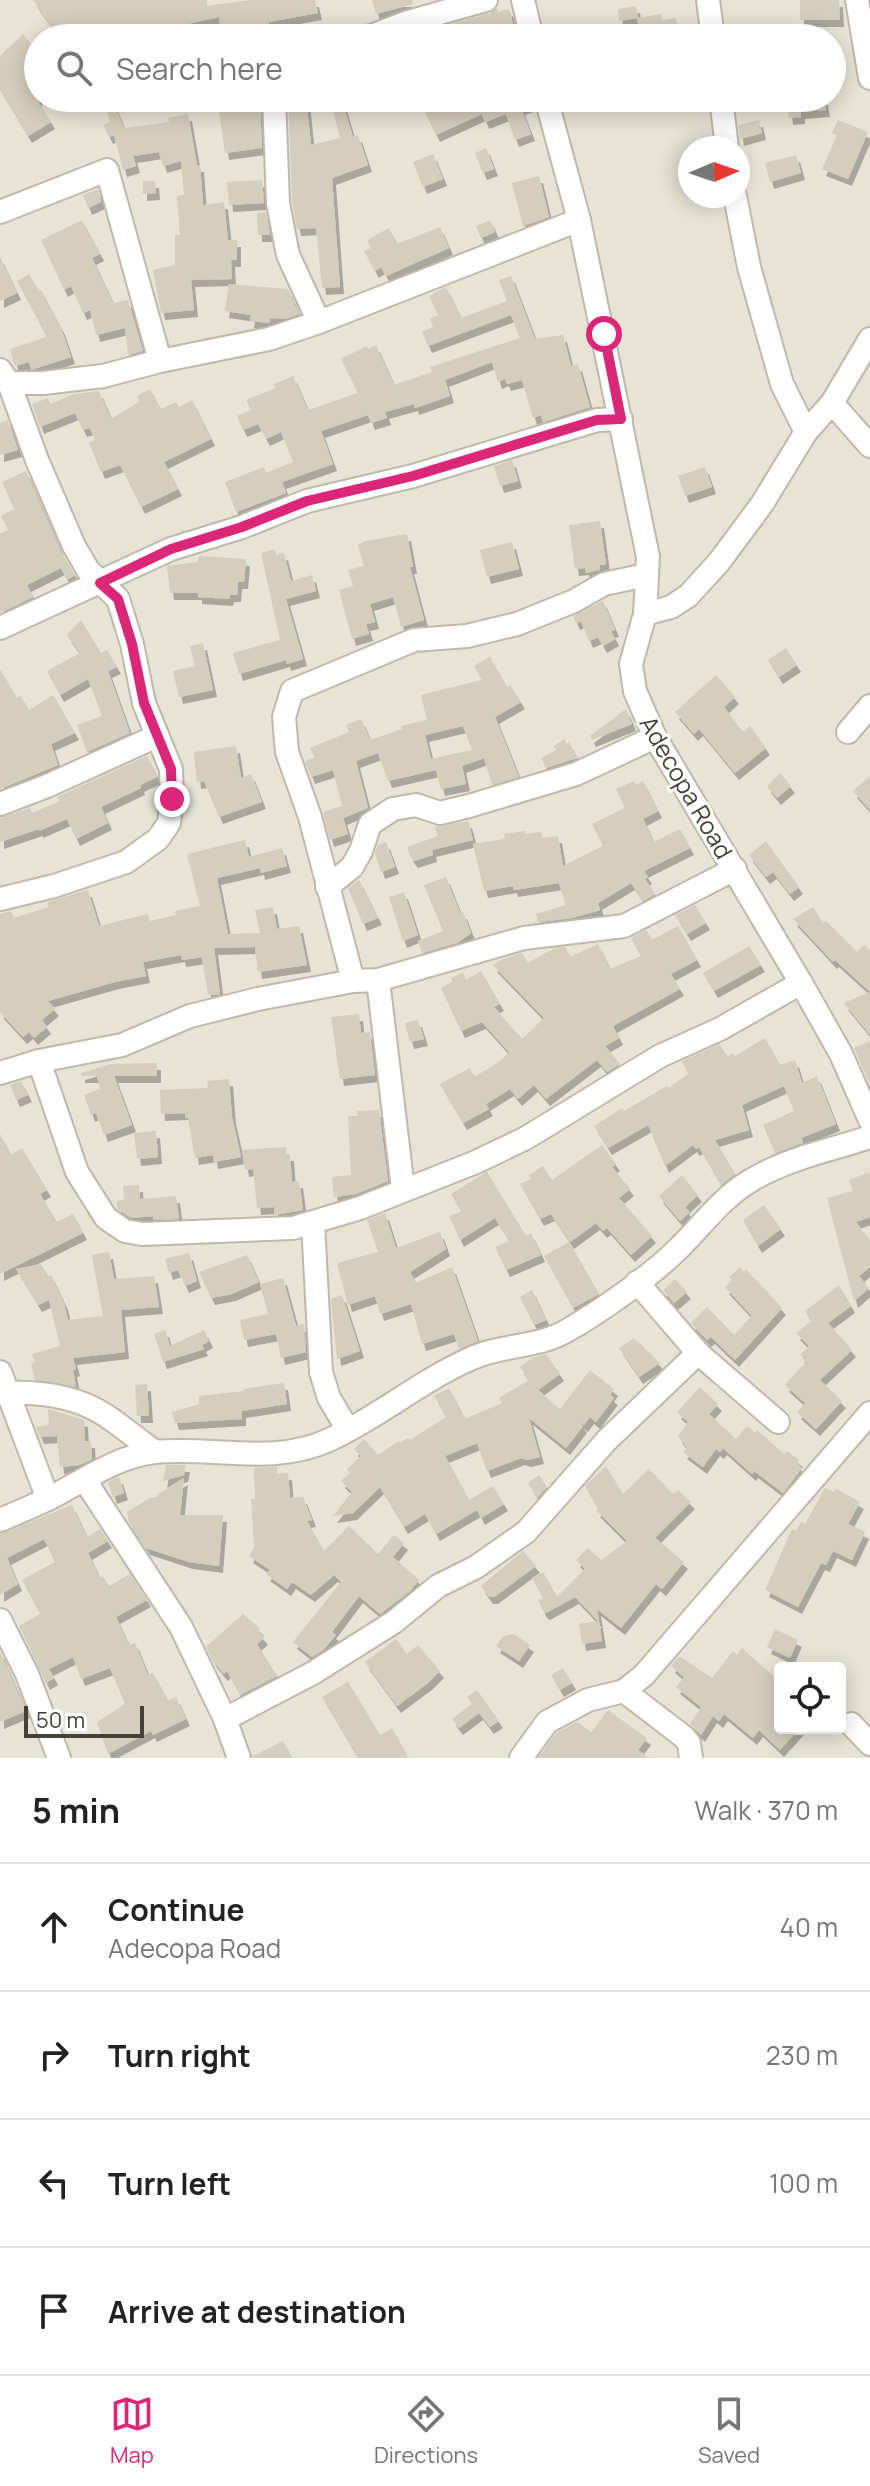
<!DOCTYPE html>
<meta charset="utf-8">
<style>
body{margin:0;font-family:Manrope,sans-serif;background:#f6f6f6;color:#222}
.controls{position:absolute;right:24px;bottom:24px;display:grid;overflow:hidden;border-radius:8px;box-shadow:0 4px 20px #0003}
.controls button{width:72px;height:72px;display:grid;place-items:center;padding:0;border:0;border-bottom:2px solid #e0e0e0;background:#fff;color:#222;font:40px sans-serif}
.compass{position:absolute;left:678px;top:136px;width:72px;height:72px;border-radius:50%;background:#fff;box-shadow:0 4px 20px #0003;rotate:88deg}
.scale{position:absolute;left:24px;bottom:20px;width:120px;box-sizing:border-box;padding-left:8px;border:4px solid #464136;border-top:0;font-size:22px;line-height:28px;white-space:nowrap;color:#464136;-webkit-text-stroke:6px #fff;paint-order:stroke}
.stop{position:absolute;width:24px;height:24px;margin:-18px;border:6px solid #db2777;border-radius:50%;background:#fff}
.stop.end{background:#db2777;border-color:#fff;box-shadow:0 2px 8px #0008}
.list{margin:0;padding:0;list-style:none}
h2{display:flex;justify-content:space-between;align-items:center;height:104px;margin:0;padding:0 32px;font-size:34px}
h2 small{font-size:26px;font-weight:400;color:#767676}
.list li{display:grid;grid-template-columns:52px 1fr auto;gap:24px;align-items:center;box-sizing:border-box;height:128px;padding:0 32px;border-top:2px solid #e0e0e0}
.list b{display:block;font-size:30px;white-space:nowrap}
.list p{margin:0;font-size:26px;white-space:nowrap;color:#767676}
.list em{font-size:26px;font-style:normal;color:#767676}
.icon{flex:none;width:44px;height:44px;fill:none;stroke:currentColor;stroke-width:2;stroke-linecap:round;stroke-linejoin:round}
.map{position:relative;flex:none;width:870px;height:1758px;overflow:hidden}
.search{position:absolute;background:#fff;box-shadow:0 4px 20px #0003;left:24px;right:24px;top:24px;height:88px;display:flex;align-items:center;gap:20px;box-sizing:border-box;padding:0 28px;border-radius:44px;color:#767676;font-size:30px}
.sheet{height:616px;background:#fff}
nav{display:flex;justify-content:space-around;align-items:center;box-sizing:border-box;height:112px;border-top:2px solid #e0e0e0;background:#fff;font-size:22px;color:#767676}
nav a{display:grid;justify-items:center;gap:4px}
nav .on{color:#db2777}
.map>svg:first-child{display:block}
</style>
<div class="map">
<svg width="870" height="1758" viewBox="0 0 870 1758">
<defs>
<filter id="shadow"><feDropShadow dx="4" dy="7" stdDeviation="0" flood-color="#0004"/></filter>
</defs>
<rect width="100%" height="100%" fill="#f3f0e7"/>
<path fill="#e7e3d6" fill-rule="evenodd" d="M0 0H870V1758H0ZM38 38H832V98H38ZM690 148H738V196H690ZM780 1668H840V1728H780Z"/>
<g fill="#d5cdbd" fill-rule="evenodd" filter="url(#shadow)">
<path d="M33 0H207V6L251 0H315L318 13 269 22V25L221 32 219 17 183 25 185 34 172 38H149L148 36 93 38 90 28 74 38H41L54 30Z"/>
<path d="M372 0H412L413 4 376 14Z"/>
<path d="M800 0H839L840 20H800Z"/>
<path d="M636 6 638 18 661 14 662 20 676 18 679 38H641L637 18 619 21 618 9Z"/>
<path d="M497 8 498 12 509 9 515 31 503 34 504 38H412L424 32 490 13Z"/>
<path d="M23 34 31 44 38 40V101L51 122 28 136 0 90V56Z"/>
<path d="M217 98H255L256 106 260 105 262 148 225 153Z"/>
<path d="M288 98H306L311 145 340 138 331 104 342 101 353 137 358 135 368 165 332 178 340 287 322 288 316 228 297 229 292 201Z"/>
<path d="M418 98H532L533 104 521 108 531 134 515 140 506 114 485 122 482 114 436 135Z"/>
<path d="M824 98 826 110 801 112V117L789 118 787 99Z"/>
<path d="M114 104 124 128 169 122 168 118 188 114 197 165H200L203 205 224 202 228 240H237V260H231L232 279 191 280 194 310 161 313 153 270 175 265V235H180L177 196 184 195 181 161 163 166 159 152 133 156 136 166 123 170 114 135 109 137 103 125 110 122 106 107Z"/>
<path d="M759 120 762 133 740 139 738 125Z"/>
<path d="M838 120 868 132 848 179 822 169 837 135 832 133Z"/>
<path d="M486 148 494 169 483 173 475 153Z"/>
<path d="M433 154 443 179 423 187 413 162Z"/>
<path d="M796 155 801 173 770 182 765 163Z"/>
<path d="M539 176 549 217 523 226 512 183Z"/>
<path d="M262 180 264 203 229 205 227 182Z"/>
<path d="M143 181H155L156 193 143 194Z"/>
<path d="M98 189 101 202 88 208 83 195Z"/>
<path d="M266 212 270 235H258L257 213Z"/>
<path d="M82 220 100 254 92 258 113 303 128 300 143 351 128 355 125 328 96 335 90 310 83 313 71 286 64 290 41 240Z"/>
<path d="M490 220 495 232 481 238 476 226Z"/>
<path d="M440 227 449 248 386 276 381 267 375 271 364 251 371 248 367 240 389 228 397 244Z"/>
<path d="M0 257 17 293 0 301Z"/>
<path d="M29 274 39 291 41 290 61 328 71 357 34 369H31L29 362 15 366 10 349 47 337 17 281Z"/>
<path d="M511 276 535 339 563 335 571 366 578 364 590 407 543 422 541 415 533 418 522 380 507 384 505 379 498 382 492 362 445 380 450 396 415 408 414 404 385 412 387 418 371 423 368 415 321 431 333 464 282 482 286 493 236 512 225 482 264 467 266 473 293 462 281 432 266 439 258 424 243 430 237 416 251 410 246 400 276 388 274 384 293 376 308 410 358 393 341 359 366 346 368 349 376 345 394 385 432 372 430 367 520 338 511 315 428 346 422 332 433 327 430 319 438 315 429 296 446 287 461 318 507 301 499 280Z"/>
<path d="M229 284 288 289 299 314 285 319 270 318V323L250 321 251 315 225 311Z"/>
<path d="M150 389 161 409 176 402 179 407 192 400 211 439 164 462 178 489 141 507 120 465 101 472 89 443 95 440 90 428 83 430 75 413 40 427 32 404 48 398 50 404 74 394 99 391 111 419 140 401 137 396Z"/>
<path d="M8 420 18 450 0 455V423Z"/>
<path d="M512 460 518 481 500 486 494 466Z"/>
<path d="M705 467 712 487 685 496 678 476Z"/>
<path d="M26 471 61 552 75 575 67 580 61 568 27 585 33 597 0 613V534L8 530 1 516 14 509 2 482Z"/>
<path d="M600 521 606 565H600V570L586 573 585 568 575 569 569 525Z"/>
<path d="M407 534 413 567H410L424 620 401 627 393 597 370 604 375 622 366 624 369 634 352 639 339 590 353 586 348 570 364 566 358 545 365 541Z"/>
<path d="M512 542 519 569 487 577 480 550Z"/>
<path d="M275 549 276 555 284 553 291 581 312 575 316 591 286 599 303 659 287 664 286 660 239 674 233 653 280 640 261 553Z"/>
<path d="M198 556 246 559 244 582H238L237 595H230L229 599 198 597V593H170L167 566 198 562Z"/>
<path d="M603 601 615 630 611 631 615 639 603 646 598 637 589 641 581 621 576 623 573 616Z"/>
<path d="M81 620 101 653 107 650 117 667 108 671 130 733 87 752 77 725 102 716 88 679 60 695 47 671 80 653 67 635Z"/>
<path d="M203 643 213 690 179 697 173 671 195 666 190 646Z"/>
<path d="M786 648 797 665 779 677 768 660Z"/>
<path d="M490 657 507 687 510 685 521 702 495 717 519 777 492 785 484 758 462 766 466 784 441 789 436 770 388 781 378 753 356 761 368 808 343 818 348 834 330 840 323 812 342 806 333 770 311 777 305 761 315 758 310 748 349 732 346 725 361 719 370 740 402 729 401 726 427 720 421 695 482 680 474 666ZM463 726 472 750 431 759 425 735Z"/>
<path d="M0 669 17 698 20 695 29 710 53 695 75 733 51 744 58 765 0 789Z"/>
<path d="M716 675 735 697 724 707 743 732 750 726 766 748 735 773 699 729 694 734 675 712Z"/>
<path d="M626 709 632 724 592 740 590 736Z"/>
<path d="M564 739 567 744 569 742 577 758 546 768 541 758 556 750 554 746Z"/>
<path d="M236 746 241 778 251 774 262 802 219 817 204 781 197 782 194 752Z"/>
<path d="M147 756 157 777 140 785 141 788 101 807 108 823 76 839 67 819 39 831V829L0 842V818L30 808 32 813 60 801 57 797Z"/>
<path d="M780 773 791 786 777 798 767 786Z"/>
<path d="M870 776V810L853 791Z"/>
<path d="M634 781 636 785 643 781 658 811 643 819 654 842 680 829 690 848 644 871 648 877 645 879 655 894 643 901 631 883 598 903 600 910 572 918 538 922 536 914 566 905 559 883 514 890 513 886 484 891 473 844 505 839 504 834 525 831V834L541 832 542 838 558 836 563 866 603 846 592 824 625 808 616 789Z"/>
<path d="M468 821 473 840 432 850 433 855 414 861 410 856 407 847 438 836 435 827Z"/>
<path d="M245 840 249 857 282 848 287 866 261 873 260 868 217 878 228 934 260 933 255 910 273 907 277 929 299 926 307 965 258 972 255 947 214 948 220 994 208 995 202 957 182 960 181 955 143 962 146 976 115 982 48 1001 55 1009 42 1020 47 1027 34 1038 29 1032 23 1037 0 1012V914L11 911 14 918 49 907 47 902 88 890 99 926 148 914 150 921 176 915 175 911 200 906 187 854Z"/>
<path d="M766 841 799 887 790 894 773 872 766 877 749 855Z"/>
<path d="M386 842 395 867 381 872 375 853 378 845Z"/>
<path d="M446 877 460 913 463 912 471 933 457 943 422 953 418 941 443 931 424 885Z"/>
<path d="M359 880 378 918 363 924 348 888Z"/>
<path d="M404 892 418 935 403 941 389 897Z"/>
<path d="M695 905 706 923 687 934 675 915Z"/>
<path d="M813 907 823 923 826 921 857 952 864 945 870 951V1035L844 1003 870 992 835 960 833 962 793 919Z"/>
<path d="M678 926 697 960 671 974 680 989 613 1026 619 1038 605 1046 620 1064 607 1072 597 1060 546 1099 534 1085 518 1099 510 1089 486 1104 489 1109 463 1123 440 1084 470 1068 474 1077 499 1062 509 1052 482 1022 461 1031 441 988 452 982 451 978 463 973 466 980 481 971 500 1004 494 1007 522 1039 544 1018 493 965 503 959 522 953 528 963 555 948 565 947 570 957 598 944 610 969 641 956 631 938 646 930 652 940Z"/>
<path d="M749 946 761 965 714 991 703 973Z"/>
<path d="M359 1014 361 1033 370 1032 375 1075 340 1079 331 1017Z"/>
<path d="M418 1020 424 1039 410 1042 405 1023Z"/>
<path d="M765 1038 780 1065 795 1060 802 1083 817 1076 836 1124 801 1138 803 1143 775 1153 763 1125 794 1111 784 1086 742 1105 749 1130 715 1140 735 1174 721 1185 699 1147 696 1149 693 1145 665 1166 648 1125 608 1148 594 1126 622 1108 624 1111 667 1086 669 1088 688 1074 682 1061 720 1044 727 1057 733 1053 735 1056Z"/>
<path d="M870 1041V1085L854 1048Z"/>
<path d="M157 1063V1076H114L132 1125 104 1135 96 1113 91 1115 84 1095 100 1089 97 1076H81V1073L111 1064Z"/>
<path d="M229 1079 232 1117 241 1157 214 1162 213 1155 195 1158 188 1118H185V1113L161 1114 160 1090 208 1088 207 1081Z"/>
<path d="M21 1081 28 1095 16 1100 10 1085Z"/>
<path d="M379 1110 388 1181 356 1194 334 1197 332 1177 351 1175 348 1116H358L357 1111Z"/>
<path d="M156 1131 158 1157 137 1159 134 1133Z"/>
<path d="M0 1134 11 1155 22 1148 47 1190 40 1194 57 1222 73 1214 83 1233 0 1274Z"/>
<path d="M602 1145 616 1164 612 1167 630 1189 619 1198 652 1236 631 1255 607 1228 603 1231 596 1223 570 1242 551 1214 540 1219 520 1184 531 1179 529 1175 543 1166 552 1180Z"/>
<path d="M286 1147V1154H290L292 1182 299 1181 303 1210 274 1215V1207L257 1208 253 1169 245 1170 242 1150Z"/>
<path d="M487 1172 526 1236 531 1233 541 1255 506 1270 495 1247 509 1241 495 1218 460 1240 449 1216 462 1211 451 1194Z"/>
<path d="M870 1172V1217L856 1222 870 1241V1267L859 1276 869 1288 854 1301 827 1198 853 1191 849 1180Z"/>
<path d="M682 1175 698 1195 688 1204 685 1208 690 1212 680 1221 659 1196Z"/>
<path d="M139 1185 140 1199 176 1196 179 1219 153 1220V1216L132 1218 117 1209V1201L124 1200 123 1186Z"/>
<path d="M764 1205 781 1229 758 1246 743 1220Z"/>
<path d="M385 1213 396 1248 440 1232 446 1249 410 1272 416 1283 452 1267 478 1341 459 1349 454 1334 422 1344 411 1304 380 1314 375 1296 348 1305 337 1263 378 1252 367 1220Z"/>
<path d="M569 1242 599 1294 573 1308 544 1256Z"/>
<path d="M109 1252 114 1279 154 1276 159 1307 121 1310 125 1352 73 1358 76 1369 73 1370 76 1387 35 1380 31 1364 35 1362 32 1354 60 1346 49 1300 38 1305 16 1269 41 1264 48 1276 51 1275 64 1303 68 1320 103 1316 92 1255Z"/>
<path d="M189 1253 197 1281 185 1286 178 1270 169 1273 165 1259Z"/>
<path d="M247 1255 259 1282 232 1294 211 1298 199 1272Z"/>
<path d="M740 1267 744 1272 746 1269 782 1308 735 1360 711 1337 707 1340 691 1323 707 1307 734 1335 752 1316 725 1287 732 1280 729 1277Z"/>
<path d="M283 1278 296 1326 304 1324 306 1352 281 1358 276 1334 244 1340 240 1320 268 1314 260 1284Z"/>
<path d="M675 1279 687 1292 674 1303 663 1290Z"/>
<path d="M839 1285 851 1306 828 1323 852 1350 820 1380 842 1401 816 1429 797 1412 805 1403 785 1385 806 1362 800 1355 809 1346 796 1333 811 1321 805 1311Z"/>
<path d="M532 1290 546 1320 534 1325 520 1297Z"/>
<path d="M342 1295 360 1351 337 1359 331 1299Z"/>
<path d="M165 1330 170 1346 204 1330 209 1341 202 1345 204 1349 163 1362 154 1334Z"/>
<path d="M634 1338 660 1363 639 1377 619 1348Z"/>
<path d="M546 1354 560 1374 538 1390 560 1409 590 1370 614 1389 610 1395 614 1398 596 1422 590 1417 584 1425 579 1421 583 1426 566 1448 529 1418 540 1457 527 1460 521 1458 487 1471 477 1443 445 1456 469 1500 493 1486 504 1504 481 1518 477 1510 436 1534 425 1514 404 1527 380 1487 353 1513 333 1516 352 1492 341 1481 350 1473 347 1469 361 1456 354 1449 364 1439 378 1455 399 1441 400 1443 408 1438 410 1440 446 1417 434 1396 449 1388 465 1419 502 1403 499 1398 529 1380 520 1367 534 1357Z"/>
<path d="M284 1383 287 1404 242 1411V1419L175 1423 172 1412 199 1404V1396L244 1391 243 1389Z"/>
<path d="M147 1384 149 1416H137L135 1385Z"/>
<path d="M700 1387 718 1404 709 1414 736 1439 747 1426 755 1433 757 1430 784 1454 787 1451 799 1460 797 1463 802 1468 783 1493 754 1471 752 1474 723 1448 720 1452 716 1449 703 1467 683 1452 687 1448 678 1436 688 1422 677 1412Z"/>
<path d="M48 1409 84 1420 85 1441H91L92 1459 80 1465 60 1467 57 1436 40 1437 36 1427 49 1425Z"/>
<path d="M166 1465H186L184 1475 163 1481Z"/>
<path d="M606 1466 623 1494 649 1469 673 1494 678 1490 691 1502 655 1538 684 1562 662 1589 656 1584 621 1628 597 1609 602 1641 582 1644 579 1624 598 1621 575 1597 546 1613 543 1611 538 1600 543 1598 532 1578 543 1572 557 1597 585 1569 576 1560 588 1548 601 1560 627 1541 596 1510 598 1508 585 1486Z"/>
<path d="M277 1467V1474L288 1473 290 1498 303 1497 312 1520 307 1521 324 1551 349 1526 378 1554 394 1535 404 1543 393 1557 419 1580 410 1591 380 1614 359 1596 332 1632 336 1635 324 1649 312 1657 293 1642 341 1582 334 1575 311 1595 292 1582 287 1589 266 1574 270 1570 249 1556 254 1547 251 1499H255L254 1468Z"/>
<path d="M539 1475 547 1487 537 1498 528 1483Z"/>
<path d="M119 1477 124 1493 113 1497 108 1482Z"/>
<path d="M184 1478 180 1515H223L219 1566 189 1562 146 1548 129 1522 127 1512 150 1498 157 1497 158 1494Z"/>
<path d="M825 1488 834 1492 836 1489 860 1502 848 1524 865 1532 852 1560 833 1551 826 1565 821 1563 798 1607 765 1590 792 1529 796 1531 801 1522 805 1524Z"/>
<path d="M72 1505 87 1537 100 1529 108 1541 88 1553 100 1578 103 1576 109 1586 130 1574 147 1600 116 1617 129 1645 135 1643 148 1675 153 1673 168 1701 176 1697 186 1719 153 1735 151 1731 108 1754 97 1722 125 1704 110 1668 81 1679 73 1657 49 1669 54 1678 46 1683 19 1626 40 1614 22 1580 55 1562 44 1539 7 1558 18 1584 0 1595V1534Z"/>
<path d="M523 1551 536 1566 494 1597H489L481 1586Z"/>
<path d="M243 1614 260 1629 258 1631 264 1638 257 1644 277 1676 240 1695 227 1671 224 1674 213 1661 206 1647Z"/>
<path d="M775 1629 798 1640 790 1658 767 1647Z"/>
<path d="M514 1634 530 1645 519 1661 496 1646 503 1636Z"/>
<path d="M396 1639 407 1654 418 1645 440 1671 428 1683 397 1706 365 1662Z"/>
<path d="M742 1648 780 1682V1728H800L780 1750 759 1730 753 1738 724 1714 719 1721 713 1716 701 1735 690 1724 701 1707 676 1687 684 1677 671 1666 679 1656 712 1678 733 1651 737 1655Z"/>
<path d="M0 1651 26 1711 0 1722Z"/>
<path d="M563 1668 572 1683 560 1690 551 1675Z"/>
<path d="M348 1682 380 1735 392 1728 408 1758H358L322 1697Z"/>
<path d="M477 1690 499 1721 490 1727 479 1713 459 1728 452 1719 472 1704 467 1697Z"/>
<path d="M608 1710 647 1738 638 1750 649 1758H538L556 1733 577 1722 591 1732Z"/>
<path d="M283 1741 292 1758H253V1756Z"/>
</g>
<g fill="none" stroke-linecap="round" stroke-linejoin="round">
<g stroke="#bfb9aa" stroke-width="26">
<g id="minor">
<path d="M523 0 532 38"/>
<path d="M708 0 713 38"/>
<path d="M857 0 870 78"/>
<path d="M366 38 408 22 486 0"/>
<path d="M274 98 278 203 288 255 319 322"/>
<path d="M546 98 579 220 648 557 645 614 631 664 635 691 655 737 801 983 841 1054 870 1120"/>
<path d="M721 98 727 148"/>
<path d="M735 196 749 267 782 384 806 432"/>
<path d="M0 212 107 170 160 361"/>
<path d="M0 370 9 383 37 460 74 546 88 570 118 599 132 644 144 703 171 769 172 799 169 823 158 839 126 862 54 886 0 899"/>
<path d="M9 383H43L103 376 160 361 269 339 319 322 579 220"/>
<path d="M832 403 870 446"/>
<path d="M645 614 671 607 688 596 719 562 762 504 806 432 832 403 870 339"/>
<path d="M0 628 171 549 242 527 307 501 413 476 597 420 621 419"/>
<path d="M848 732 870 706"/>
<path d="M0 804 47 786 157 736"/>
<path d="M327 887 352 867 361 851 370 824 393 809 416 805 440 813 469 806 576 774 655 737"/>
<path d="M378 980 403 1189"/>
<path d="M353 981 310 817 287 752 284 717 292 691 414 640 467 636 517 624 574 601 604 584 646 575"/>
<path d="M39 1061 77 1172 106 1218 125 1231 142 1234 293 1228 360 1208 476 1162 526 1138 660 1056 720 1029 801 983"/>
<path d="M0 1073 39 1061 122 1045 190 1016 258 999 353 981 378 980 524 938 624 926 735 869"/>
<path d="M313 1223 321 1372 329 1398 348 1430"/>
<path d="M637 1282 698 1353 778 1422"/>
<path d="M0 1372 48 1499"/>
<path d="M9 1393C41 1392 77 1397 105 1415 122 1426 138 1440 155 1452"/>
<path d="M84 1479 181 1627 225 1719 239 1758"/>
<path d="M0 1520C17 1513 33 1506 50 1498 83 1481 117 1456 155 1452 214 1446 272 1466 329 1440 379 1417 420 1381 470 1359 502 1344 539 1348 568 1330 600 1312 649 1277 676 1251 701 1227 720 1199 750 1181 785 1159 831 1150 870 1137"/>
<path d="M0 1620 27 1674 59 1758"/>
<path d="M624 1691 684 1737 689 1743 691 1758"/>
<path d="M225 1719 313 1673 394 1622 438 1586 476 1567 526 1532 607 1440 698 1353"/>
<path d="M851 1724 870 1744"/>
<path d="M521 1758 547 1722 588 1700 624 1691 644 1675 870 1413"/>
</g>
</g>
<use href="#minor" stroke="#fff" stroke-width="22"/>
</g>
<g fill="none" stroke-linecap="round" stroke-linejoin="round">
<path stroke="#db2777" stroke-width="10" d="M172 799 171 769 144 703 132 644 118 599 100 583 171 549 242 527 307 501 413 476 597 420 621 419 604 334"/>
</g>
<g text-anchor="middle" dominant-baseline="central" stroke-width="6" stroke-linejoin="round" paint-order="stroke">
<g font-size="24" fill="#464136" stroke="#fff">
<text transform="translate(687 787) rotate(60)">Adecopa Road</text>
</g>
</g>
</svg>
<div class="controls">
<button><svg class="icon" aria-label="locate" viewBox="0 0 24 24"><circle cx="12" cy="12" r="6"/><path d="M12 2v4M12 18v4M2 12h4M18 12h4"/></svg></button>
</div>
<svg class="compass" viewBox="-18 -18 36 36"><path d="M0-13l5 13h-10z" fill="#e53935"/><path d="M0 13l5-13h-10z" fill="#767676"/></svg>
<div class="scale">50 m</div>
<div class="stop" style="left:604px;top:334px"></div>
<div class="stop end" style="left:172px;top:799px"></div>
<div class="search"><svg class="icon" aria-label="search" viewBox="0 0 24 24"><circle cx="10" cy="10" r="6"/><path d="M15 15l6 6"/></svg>Search here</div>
</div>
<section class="sheet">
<h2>5 min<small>Walk · 370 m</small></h2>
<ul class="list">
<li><svg class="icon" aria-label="ahead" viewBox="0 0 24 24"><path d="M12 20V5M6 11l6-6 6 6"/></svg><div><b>Continue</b><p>Adecopa Road</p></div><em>40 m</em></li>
<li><svg class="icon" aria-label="right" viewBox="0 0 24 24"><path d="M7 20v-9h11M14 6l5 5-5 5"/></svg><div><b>Turn right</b></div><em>230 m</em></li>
<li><svg class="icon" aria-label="left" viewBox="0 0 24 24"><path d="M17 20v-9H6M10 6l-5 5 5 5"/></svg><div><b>Turn left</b></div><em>100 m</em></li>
<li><svg class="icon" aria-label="arrive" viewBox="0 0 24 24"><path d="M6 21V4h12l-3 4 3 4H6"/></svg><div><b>Arrive at destination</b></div></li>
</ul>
</section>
<nav>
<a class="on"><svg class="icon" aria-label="map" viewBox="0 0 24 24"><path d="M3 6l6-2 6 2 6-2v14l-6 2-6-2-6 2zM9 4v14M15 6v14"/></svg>Map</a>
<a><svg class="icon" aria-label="directions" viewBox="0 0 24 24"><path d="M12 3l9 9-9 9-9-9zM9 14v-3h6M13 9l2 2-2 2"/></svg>Directions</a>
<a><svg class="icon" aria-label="saved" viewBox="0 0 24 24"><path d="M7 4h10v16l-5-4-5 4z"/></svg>Saved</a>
</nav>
